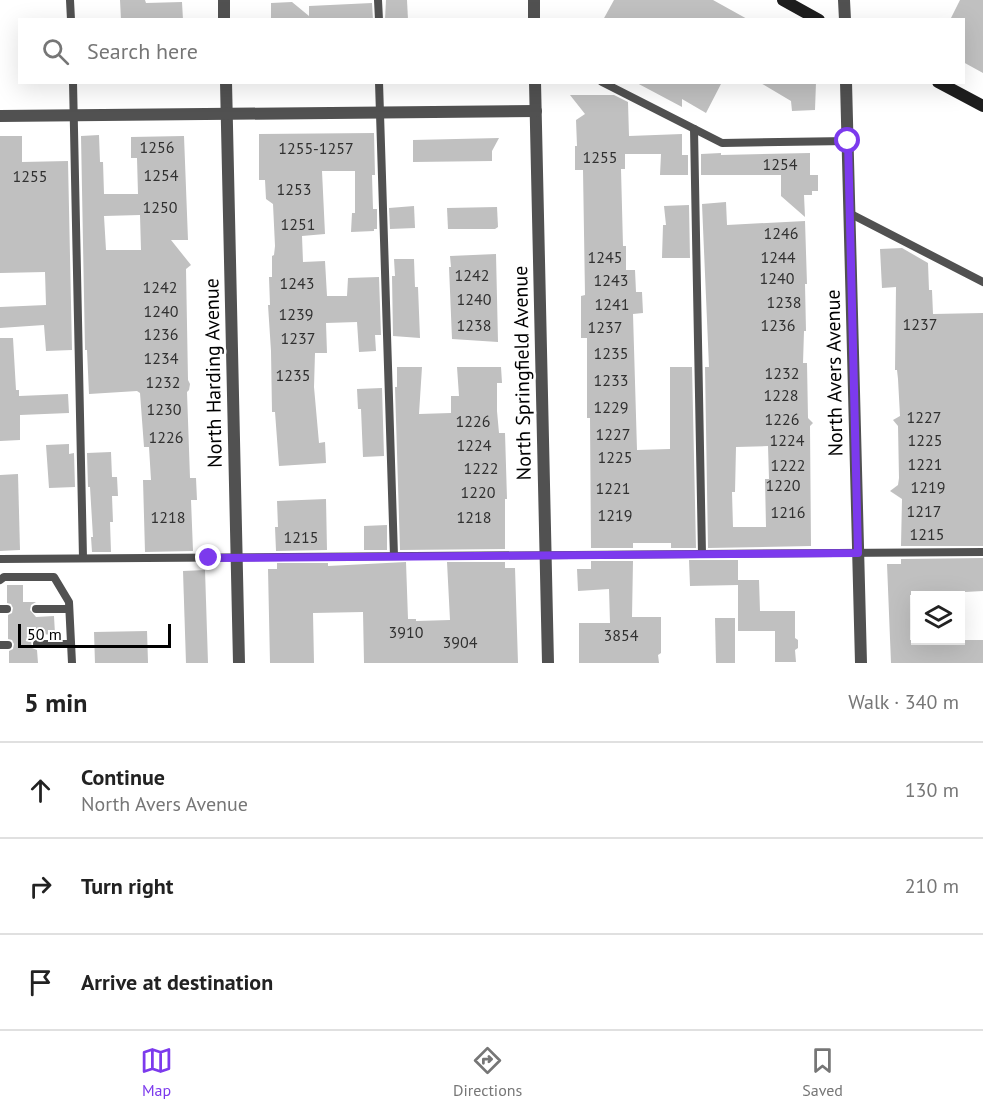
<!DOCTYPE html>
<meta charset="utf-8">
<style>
body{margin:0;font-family:"PT Sans",sans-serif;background:#f6f6f6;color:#222}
.controls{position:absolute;right:18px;bottom:18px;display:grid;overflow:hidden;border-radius:0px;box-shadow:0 6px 24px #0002}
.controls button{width:54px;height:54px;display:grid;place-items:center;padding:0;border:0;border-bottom:2px solid #e0e0e0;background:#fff;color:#222;font:30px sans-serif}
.scale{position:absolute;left:18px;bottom:15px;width:153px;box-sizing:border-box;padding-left:6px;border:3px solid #000;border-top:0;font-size:16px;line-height:21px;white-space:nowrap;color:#000;-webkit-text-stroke:4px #fff;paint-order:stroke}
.stop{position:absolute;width:18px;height:18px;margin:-14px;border:4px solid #7c3aed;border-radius:50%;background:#fff}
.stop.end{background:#7c3aed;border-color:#fff;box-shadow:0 2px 6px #0008}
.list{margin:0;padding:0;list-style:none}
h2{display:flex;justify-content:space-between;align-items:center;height:78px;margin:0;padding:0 24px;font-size:26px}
h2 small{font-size:20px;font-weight:400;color:#767676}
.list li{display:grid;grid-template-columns:39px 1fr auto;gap:18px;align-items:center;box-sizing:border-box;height:96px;padding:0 24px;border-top:2px solid #e0e0e0}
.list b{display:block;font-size:22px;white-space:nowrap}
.list p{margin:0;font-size:20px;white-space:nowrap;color:#767676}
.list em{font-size:20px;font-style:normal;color:#767676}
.icon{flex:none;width:33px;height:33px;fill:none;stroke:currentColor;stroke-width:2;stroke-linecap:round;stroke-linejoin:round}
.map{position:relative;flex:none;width:983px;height:663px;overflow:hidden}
.search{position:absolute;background:#fff;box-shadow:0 6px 24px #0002;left:18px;right:18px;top:18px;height:66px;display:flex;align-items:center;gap:15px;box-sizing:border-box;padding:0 21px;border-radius:0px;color:#767676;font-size:22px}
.sheet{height:366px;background:#fff}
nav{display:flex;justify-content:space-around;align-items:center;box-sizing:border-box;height:84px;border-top:2px solid #e0e0e0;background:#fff;font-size:16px;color:#767676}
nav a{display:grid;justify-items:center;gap:3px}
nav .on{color:#7c3aed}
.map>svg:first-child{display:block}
</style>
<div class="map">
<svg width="983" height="663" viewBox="0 0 983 663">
<rect width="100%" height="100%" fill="#fff"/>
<g fill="#c0c0c0" fill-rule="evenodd">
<path d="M120 0H145L146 3 182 2 183 20H121Z"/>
<path d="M386 0H407L408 20H385Z"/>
<path d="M614 0H713L749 20H603Z"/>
<path d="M960 0H983V73L963 62V20H950Z"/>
<path d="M292 2 309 16V6L372 3 373 20H271V3Z"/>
<path d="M635 82H722L706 113 682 99V107Z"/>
<path d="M759 82H816L815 110 792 111 791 101Z"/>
<path d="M570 95H614L628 102 629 136 682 134V155H688V175H660L661 154H625V169H621L623 246H626V270H635L636 292H642L643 313 633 314 637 450 670 449V367H692L696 548H671V543H633V548H591L590 418H587V338H581V296L585 295 583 170H575V146H577L576 120 585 114Z"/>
<path d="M374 133 375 175H372L373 209H377V229H374V231L351 232 352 213H355V171H322L325 234 302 236 303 262 325 261 327 296H347L348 278 379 277 381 335H375L376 351 359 352 357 322 326 323 327 353H315L314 387 319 443 325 442 326 463 279 466 275 412H272L271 351 268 305H270L269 277H272V256L274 255 275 246 273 204 266 199 265 180H259V134Z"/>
<path d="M99 135 100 162H103L104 194H138L137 158H131V137L184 136 188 240H171L191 265 186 269 188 380 190 384 189 390 187 392 190 478H196L197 500H191L193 551 145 552 143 480H151L149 447H144L140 393 137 391 89 394 87 350H85L81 136ZM140 215 141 250H106L104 216Z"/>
<path d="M0 136H22V162L68 161 72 350 46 351 44 325 0 328V307L46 305 45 272 0 273Z"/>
<path d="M499 138 492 151V161L413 162V140Z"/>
<path d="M721 153V155L810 153V175H818V191H812V195H804L805 217 781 196V175H701V154Z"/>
<path d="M726 202 727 225 805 221 807 284H805L806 331H804L803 363H807L808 418 813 423 810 426 811 546 708 548 705 367H709L702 204ZM768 446 769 479H765L766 527H733L732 492H735L736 447Z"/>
<path d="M689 205 690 258H662L663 225H666L664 206Z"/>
<path d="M414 206 415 228 390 229 389 208Z"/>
<path d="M497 207 498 227 495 229H448L447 208Z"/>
<path d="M902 248 928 263 929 290H932L933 314 983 313V546H901L902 499 890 491 898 485 899 478 898 426 893 420 900 416 898 379 897 370H895L896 287 882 288 880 249Z"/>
<path d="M496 254 498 342 452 339 449 267H451L450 256Z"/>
<path d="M394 259H414L415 287H418L420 338 393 336 392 276H395Z"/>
<path d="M0 338H13L16 390H19V396L68 394 69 413 20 415V440L0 441Z"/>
<path d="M397 367H422L419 414 451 413V396H459L457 367H501L502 383H497V411L499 433H505L507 499H505V549L400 550 395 387H397Z"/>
<path d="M382 388 384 456 363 457 361 409H358L357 389Z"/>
<path d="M69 444V454L74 453 75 487 49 488 46 445Z"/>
<path d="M111 452 112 477H117L118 496H112L113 522H110L111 552H92L91 537H93L90 487H88L87 453Z"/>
<path d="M18 474 20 550 0 551V475Z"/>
<path d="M326 499 327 550 276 551 275 527H278L277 501Z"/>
<path d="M387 525V550H364V526Z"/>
<path d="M983 558V591L910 595V640H983V663H891L887 564H901V559Z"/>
<path d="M689 560H738V580H759L760 611H795V638L798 640V648L795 650 796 662H775V631H738V585L690 586Z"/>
<path d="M591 561H633L632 617H661V653L658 655 659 663H579V623H610L609 589 578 591 577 569H591Z"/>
<path d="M406 562 408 619H416V621L450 620 447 562H505V568H515L518 663H364L363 612 313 613 314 663H270L268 569H277V563H328V566Z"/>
<path d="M205 570 208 663H186L183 571Z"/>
<path d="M7 585H23V602H36L31 605 30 610 36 617 54 616 55 634 37 635V638L31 641 32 648 37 650 38 663H9V651L13 649 14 644 12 640 8 639V615L12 613 13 608 11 604 7 603Z"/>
<path d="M715 618H735V663H716Z"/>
<path d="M147 631 148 663H95L94 632Z"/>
</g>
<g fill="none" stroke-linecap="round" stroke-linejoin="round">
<g stroke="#515151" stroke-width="8">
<path d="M70 0 71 20"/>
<path d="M378 0 379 20"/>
<path d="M73 82 83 558"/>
<path d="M379 82 394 556"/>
<path d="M602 82 722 143 848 141"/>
<path d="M694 129 702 554"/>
<path d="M849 213 983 282"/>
<path d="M0 559 983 552"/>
<path d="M0 580 4 577H54L69 602 72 663"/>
<path d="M0 609H7"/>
<path d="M36 609H69"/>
<path d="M37 644H71"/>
<path d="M0 645H8"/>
</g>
<g stroke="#515151" stroke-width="12">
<path d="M224 0V20"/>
<path d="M534 0V20"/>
<path d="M844 0 845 20"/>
<path d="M226 82 239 663"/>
<path d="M535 82 548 663"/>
<path d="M846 82 861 663"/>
<path d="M0 116 536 111"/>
</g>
<g stroke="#1e1e1e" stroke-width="12">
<path d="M783 0 819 20"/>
<path d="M938 82 983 106"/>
</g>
</g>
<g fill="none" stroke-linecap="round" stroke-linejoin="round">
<path stroke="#7c3aed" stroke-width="8" d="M209 558 858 553 848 141"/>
</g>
<g text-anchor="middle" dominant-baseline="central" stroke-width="5" stroke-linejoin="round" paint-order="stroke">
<g font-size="16" fill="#303030">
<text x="157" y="147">1256</text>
<text x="316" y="148">1255-1257</text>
<text x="600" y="157">1255</text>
<text x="780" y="164">1254</text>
<text x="161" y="175">1254</text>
<text x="30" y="176">1255</text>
<text x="294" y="189">1253</text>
<text x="160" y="207">1250</text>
<text x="298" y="224">1251</text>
<text x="781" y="233">1246</text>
<text x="605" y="257">1245</text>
<text x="778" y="257">1244</text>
<text x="472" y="275">1242</text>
<text x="777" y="278">1240</text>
<text x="611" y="280">1243</text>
<text x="297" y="283">1243</text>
<text x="160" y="287">1242</text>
<text x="474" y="299">1240</text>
<text x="784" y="302">1238</text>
<text x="612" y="304">1241</text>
<text x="161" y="311">1240</text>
<text x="296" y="314">1239</text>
<text x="920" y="324">1237</text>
<text x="474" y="325">1238</text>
<text x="778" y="325">1236</text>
<text x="605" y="327">1237</text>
<text x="161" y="334">1236</text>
<text x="298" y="338">1237</text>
<text x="611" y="353">1235</text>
<text x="161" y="358">1234</text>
<text x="782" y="373">1232</text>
<text x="293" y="375">1235</text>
<text x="611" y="380">1233</text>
<text x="163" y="382">1232</text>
<text x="781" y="395">1228</text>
<text x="611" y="407">1229</text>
<text x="164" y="409">1230</text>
<text x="924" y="417">1227</text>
<text x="782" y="419">1226</text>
<text x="473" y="421">1226</text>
<text x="613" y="434">1227</text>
<text x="166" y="437">1226</text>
<text x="787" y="440">1224</text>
<text x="925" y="440">1225</text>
<text x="474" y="445">1224</text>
<text x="615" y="457">1225</text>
<text x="925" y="464">1221</text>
<text x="788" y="465">1222</text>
<text x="481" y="468">1222</text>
<text x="783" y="485">1220</text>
<text x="928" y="487">1219</text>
<text x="613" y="488">1221</text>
<text x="478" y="492">1220</text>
<text x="924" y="511">1217</text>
<text x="788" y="512">1216</text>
<text x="615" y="515">1219</text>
<text x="168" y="517">1218</text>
<text x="474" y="517">1218</text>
<text x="927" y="534">1215</text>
<text x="301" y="537">1215</text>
<text x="406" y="632">3910</text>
<text x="621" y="635">3854</text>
<text x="460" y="642">3904</text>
</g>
<g font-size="20" fill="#000" stroke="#fff">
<text transform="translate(213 373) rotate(-91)">North Harding Avenue</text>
<text transform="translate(522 373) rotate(-91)">North Springfield Avenue</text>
<text transform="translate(834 373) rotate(-91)">North Avers Avenue</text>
</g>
</g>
</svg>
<div class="controls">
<button><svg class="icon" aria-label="layers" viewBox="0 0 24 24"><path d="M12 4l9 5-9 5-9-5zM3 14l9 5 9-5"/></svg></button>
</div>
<div class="scale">50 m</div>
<div class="stop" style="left:848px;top:141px"></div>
<div class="stop end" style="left:209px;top:558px"></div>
<div class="search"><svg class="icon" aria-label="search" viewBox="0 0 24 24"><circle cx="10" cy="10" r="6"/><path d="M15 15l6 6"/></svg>Search here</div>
</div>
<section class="sheet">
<h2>5 min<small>Walk · 340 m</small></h2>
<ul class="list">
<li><svg class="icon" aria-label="ahead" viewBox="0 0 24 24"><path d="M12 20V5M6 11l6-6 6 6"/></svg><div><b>Continue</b><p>North Avers Avenue</p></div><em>130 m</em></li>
<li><svg class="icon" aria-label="right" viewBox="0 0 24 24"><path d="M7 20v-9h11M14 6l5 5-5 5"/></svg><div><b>Turn right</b></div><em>210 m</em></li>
<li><svg class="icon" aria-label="arrive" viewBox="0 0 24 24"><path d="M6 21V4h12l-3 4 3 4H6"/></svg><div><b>Arrive at destination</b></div></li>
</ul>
</section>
<nav>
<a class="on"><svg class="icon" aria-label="map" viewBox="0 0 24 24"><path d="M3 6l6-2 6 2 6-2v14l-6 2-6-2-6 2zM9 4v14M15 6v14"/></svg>Map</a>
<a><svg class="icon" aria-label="directions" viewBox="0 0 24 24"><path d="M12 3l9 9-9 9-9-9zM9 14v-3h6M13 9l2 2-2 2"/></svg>Directions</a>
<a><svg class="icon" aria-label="saved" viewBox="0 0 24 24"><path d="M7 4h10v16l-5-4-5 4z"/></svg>Saved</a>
</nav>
